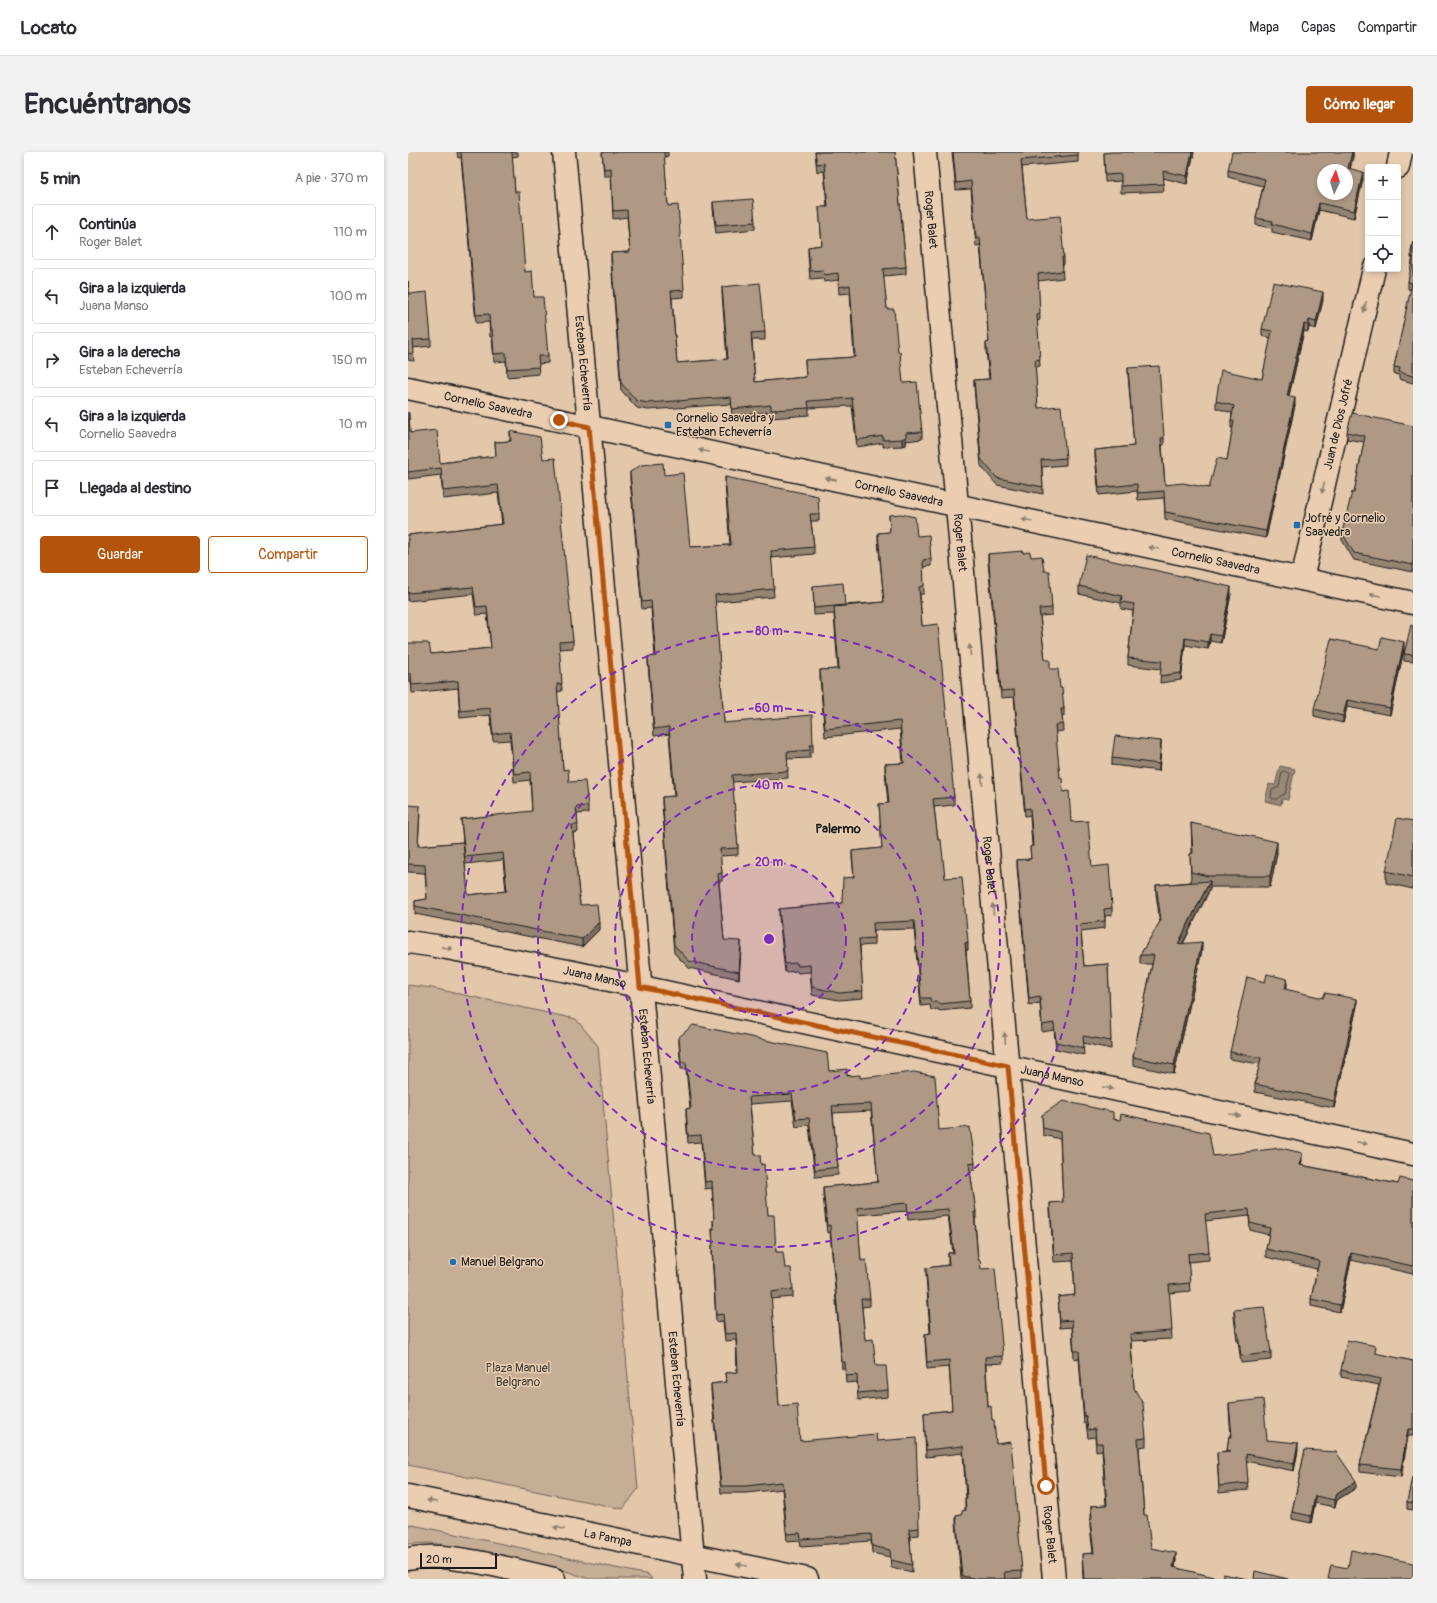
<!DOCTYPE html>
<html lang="es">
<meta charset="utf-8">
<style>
body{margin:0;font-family:Pangolin,sans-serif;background:#f2f2f3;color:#2b2b33}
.controls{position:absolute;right:12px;top:12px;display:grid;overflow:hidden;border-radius:4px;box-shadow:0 2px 6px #0003}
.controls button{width:36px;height:36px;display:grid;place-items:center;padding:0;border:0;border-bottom:1px solid #e1e1e2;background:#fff;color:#2b2b33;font:20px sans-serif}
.compass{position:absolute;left:909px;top:12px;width:36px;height:36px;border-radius:50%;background:#fff;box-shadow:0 2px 6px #0003;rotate:4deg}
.scale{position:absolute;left:12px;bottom:10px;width:77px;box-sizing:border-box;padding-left:4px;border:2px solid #1c1c1c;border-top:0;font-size:11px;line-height:14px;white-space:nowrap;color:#1c1c1c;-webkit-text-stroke:3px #ebceb1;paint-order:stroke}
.stop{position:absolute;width:12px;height:12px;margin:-9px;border:3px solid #b45309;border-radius:50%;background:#fff}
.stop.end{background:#b45309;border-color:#fff;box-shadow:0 1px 4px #0008}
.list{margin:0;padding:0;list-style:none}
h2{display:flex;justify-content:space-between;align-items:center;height:52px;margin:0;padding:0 16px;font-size:17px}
h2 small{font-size:13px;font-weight:400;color:#7c7c81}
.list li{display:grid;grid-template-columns:26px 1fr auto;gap:12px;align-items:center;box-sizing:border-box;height:56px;margin:0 8px 8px;padding:0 8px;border:1px solid #e1e1e2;border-radius:4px}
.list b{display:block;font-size:15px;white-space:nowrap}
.list p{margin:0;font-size:13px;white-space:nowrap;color:#7c7c81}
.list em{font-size:13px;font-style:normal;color:#7c7c81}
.actions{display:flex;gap:8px;padding:12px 16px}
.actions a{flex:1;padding:9px 0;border:1px solid #b45309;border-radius:4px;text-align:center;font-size:14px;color:#b45309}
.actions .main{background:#b45309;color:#fff}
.icon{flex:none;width:22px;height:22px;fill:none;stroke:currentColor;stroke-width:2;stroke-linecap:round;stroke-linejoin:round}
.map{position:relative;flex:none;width:1005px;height:1427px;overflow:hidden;border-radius:4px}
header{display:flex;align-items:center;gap:24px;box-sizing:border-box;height:56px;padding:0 20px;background:#fff;border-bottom:1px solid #e1e1e2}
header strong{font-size:19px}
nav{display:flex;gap:22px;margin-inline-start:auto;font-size:14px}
.intro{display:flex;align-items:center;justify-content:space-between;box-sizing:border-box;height:96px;padding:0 24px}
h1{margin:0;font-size:28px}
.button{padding:10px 18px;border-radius:4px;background:#b45309;color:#fff;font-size:14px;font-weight:700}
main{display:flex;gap:24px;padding:0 24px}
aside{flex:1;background:#fff;border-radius:4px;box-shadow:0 2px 6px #0003}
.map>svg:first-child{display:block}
</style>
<header>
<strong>Locato</strong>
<nav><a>Mapa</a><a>Capas</a><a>Compartir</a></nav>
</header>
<div class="intro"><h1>Encuéntranos</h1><a class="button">Cómo llegar</a></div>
<main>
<aside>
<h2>5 min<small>A pie · 370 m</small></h2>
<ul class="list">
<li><svg class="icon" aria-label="ahead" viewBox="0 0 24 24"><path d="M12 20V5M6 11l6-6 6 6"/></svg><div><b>Continúa</b><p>Roger Balet</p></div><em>110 m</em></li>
<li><svg class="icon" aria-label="left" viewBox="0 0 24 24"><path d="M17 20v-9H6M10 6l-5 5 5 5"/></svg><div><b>Gira a la izquierda</b><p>Juana Manso</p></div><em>100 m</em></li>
<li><svg class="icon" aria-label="right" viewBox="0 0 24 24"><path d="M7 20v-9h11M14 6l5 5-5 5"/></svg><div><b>Gira a la derecha</b><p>Esteban Echeverría</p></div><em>150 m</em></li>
<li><svg class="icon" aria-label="left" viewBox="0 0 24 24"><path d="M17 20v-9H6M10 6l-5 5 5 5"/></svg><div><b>Gira a la izquierda</b><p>Cornelio Saavedra</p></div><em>10 m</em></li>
<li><svg class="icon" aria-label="arrive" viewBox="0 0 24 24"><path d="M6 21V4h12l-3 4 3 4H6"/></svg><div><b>Llegada al destino</b></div></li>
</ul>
<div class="actions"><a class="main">Guardar</a><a>Compartir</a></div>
</aside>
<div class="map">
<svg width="1005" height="1427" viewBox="0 0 1005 1427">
<rect width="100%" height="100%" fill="#e3c7ab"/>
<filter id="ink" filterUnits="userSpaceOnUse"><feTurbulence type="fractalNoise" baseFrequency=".025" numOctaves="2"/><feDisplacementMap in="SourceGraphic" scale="8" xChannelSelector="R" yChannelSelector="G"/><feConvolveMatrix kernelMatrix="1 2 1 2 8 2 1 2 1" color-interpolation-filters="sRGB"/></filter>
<g filter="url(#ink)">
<g fill="#c5ad96" stroke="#706459">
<path d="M0 833 24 836 168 867 190 894 230 1337 215 1357 0 1313Z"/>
<path d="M0 1372 241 1423 244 1427H181L149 1416 42 1394 23 1391 0 1392Z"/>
</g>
<path fill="#998876" stroke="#675d52" d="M872 614 887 617 880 648 874 647 873 653 857 649 861 632 867 633Z"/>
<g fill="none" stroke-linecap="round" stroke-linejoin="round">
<path stroke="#4e4740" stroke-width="1" d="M876 619 882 622 877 642 872 644 869 647H864L863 645 864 638 871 635 874 620Z"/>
<g stroke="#1c1c1c" stroke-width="25">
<g id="street">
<path id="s1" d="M156 0 287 1427"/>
<path id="s2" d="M517 0 646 1427"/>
<path d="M990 15 993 0"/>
<path id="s3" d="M0 236 1005 451"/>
<path id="s4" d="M894 427 966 117"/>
<path id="s5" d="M0 790 28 794 160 819 1005 1002"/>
<path id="s6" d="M0 1344 399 1427"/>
<path d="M0 1407C24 1402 46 1406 70 1410 96 1415 121 1421 146 1427"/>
</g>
</g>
<use href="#street" stroke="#ebceb1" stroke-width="22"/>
</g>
<g fill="#968472" stroke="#1c1c1c" fill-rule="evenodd">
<path d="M49 0H110V4L104 5 107 40 117 120 126 145 140 204V211L130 212 131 222 99 225 98 209 86 210 84 185H82L81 170 68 171 53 5 50 6Z"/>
<path d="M194 0H260V4L256 5 260 54 276 138V145L264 146 269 211 319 207 314 142V135L357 180V188H344L347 230 398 225 397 208 446 205 442 141 431 142 430 128 416 130 415 126 402 127 400 102V95L414 93 411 55H419L416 19 409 20 407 0H487L498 115V122L475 124 479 157 490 200 495 231 514 280V287L498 289V293L494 294 475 295V291L449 295 444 254 401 256V263L363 266V260L324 264 323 252 240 258 229 256 213 238 203 109V101L222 100 219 65 205 67 203 24H196Z"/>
<path d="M544 0H670V10L614 15 619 67 656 105V112L654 113 655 126 630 129 632 168 629 169 632 214 627 215 630 256 658 306V313L634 315 635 342 589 333 573 314 566 235V228L581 227 578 198V191L581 190 572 93 568 94 563 37 548 38Z"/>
<path d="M786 0 779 32 755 26 756 39 713 41V29L697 30 696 1Z"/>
<path d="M945 0V5L942 17 955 27 946 66 911 58 904 89 864 80V76L848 73V66L855 34 820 25V18Z"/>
<path d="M305 50 347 70V77L308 81 305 57Z"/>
<path d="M1005 89V231L991 227V223L986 222V215L1003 138 1000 137V130L1005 106H1003V99Z"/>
<path d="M0 129 1 142 23 187V194L5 196 6 209 0 208Z"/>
<path d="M915 148 908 177 901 175 900 180 896 179 881 244 887 253 858 386 757 367 756 346 730 348 729 339 691 343 687 305V298L726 294 720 223V216L756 286V293H754L757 333 801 336 819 308 825 276H823V269L824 261 808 256V249L854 227 863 186 854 184V177Z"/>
<path d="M0 260 2 281 32 311 88 304 87 290 102 289V279L135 307 165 489V496L151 497 154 539 149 540 155 618 161 630 180 654V661L169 662 170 680 165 681 172 753 191 778 174 795 7 762V749L19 747 17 721 0 720V653L12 661 10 694 55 690 53 667 124 660 122 628 106 630 102 588 85 589 82 563 52 566 50 536 4 541 3 529H0V491L23 502 83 496 79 462 68 463 65 442 0 449V383L94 372 90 341 35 347 33 323 0 327ZM95 708 98 739 60 743 57 712Z"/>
<path d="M1005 274V420L946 408 934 388V381L946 341 956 290 939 287V280Z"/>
<path d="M222 320 256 323 282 395 322 393 317 332V325L411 362V369H403L406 395V402L363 406 366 445 307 450 316 571 405 593V600H402V606L379 607 380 626 324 630 330 696V703L312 704 314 721V729H311L316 788 333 797 331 827 281 816 266 801 254 652V645L266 644 261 582 246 584 240 512V505L247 504 243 456 234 457 222 328Z"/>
<path d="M481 363 509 384 523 407V414L515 415 516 442H512L514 474 546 645V653L526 655 530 688 537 726 560 798H558L562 849V856L531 859 530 857 523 858 522 853 513 854 506 777 466 778V793L452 794 455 846 431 848 404 843 402 820 390 821 389 819 377 820 371 765V757L434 751 446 725 444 706V699L474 696 471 652H480L477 619V612L495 611 492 577 417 585 412 526V518L430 517 426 462 406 463 405 434 437 453 476 450 470 388V381L482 380Z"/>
<path d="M615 401 623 405 636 419 644 456V463L632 464 637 508 652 536 656 557V564H654L655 579 647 580 652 626 663 670 704 756V763L697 764V776L673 779 676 814 700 812 703 897 675 891 676 903 648 897 646 878 634 880 632 851 621 853 609 715V708L623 707 622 695 624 694 622 663 617 664 606 545 593 546 580 410V402Z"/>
<path d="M671 434 823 442 813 491 802 489 800 497 777 493 773 528 752 531 753 517 720 513V506L725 459 713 457V451L671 442Z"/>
<path d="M1005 474V510L996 509V502Z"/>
<path d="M971 497H996L982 563 939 555 935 571 906 564V557Z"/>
<path d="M753 596 751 619 704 613V606Z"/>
<path d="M1005 669V737L978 731V719Z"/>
<path d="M783 671 869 701 862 735H802V737L775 792 794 798 766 922 725 913V905L744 812H732V803L752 770 748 742V733L783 730 782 702 784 701Z"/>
<path d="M857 830 879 834 878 838 949 854 926 956 847 940V932L852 912 822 907V900Z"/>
<path d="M271 885 421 919 452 926 531 978 567 1011V1018L562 1019 568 1060V1067H567L570 1108 573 1117 595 1204V1211L578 1212 580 1255 584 1268 588 1292 614 1419V1426L600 1427H553L548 1370V1363L554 1362 557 1358V1346H558L555 1301 518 1305 516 1261 544 1258 541 1215 519 1217 517 1189V1182L522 1181 518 1123V1116L540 1113V1101H545L540 1064 500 1068 499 1059 449 1063 453 1109 462 1147V1154L454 1155 457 1188 468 1214 480 1238V1245L450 1248 449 1230 438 1231 437 1217H434L422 1080 419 1081 415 1043V1035L470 1030 463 959 425 961 430 1015V1023L407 1025 401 973 388 975 384 949 342 952 347 1003 353 1013 360 1063 368 1100 377 1116 385 1137V1145L363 1147 371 1254 392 1289H469L511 1376V1383L502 1384 504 1420 483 1415 482 1405 464 1401 463 1389 393 1394 392 1388 379 1389 374 1337 338 1341H313L303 1239V1232L318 1230 317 1221 329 1220 328 1188 317 1189 315 1169 308 1170 304 1101V1093H305L304 1077H305V1068H306L304 1036 297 1037 293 990 280 991 278 964V957L282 956 278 917H273L271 892Z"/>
<path d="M634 963 705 967 805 1004 894 1008 893 1013 990 1032 1005 1029V1122L943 1108 932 1160 903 1154V1147L909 1117 858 1105V1097L861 1083 842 1078 841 1064 797 1069 801 1100V1108L780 1110 782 1139 761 1141 764 1187 723 1189 726 1236 738 1286V1294L731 1295 736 1363 743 1396 768 1408 767 1416 814 1427H840H675L674 1402 685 1401 682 1375V1368H683V1354L698 1353 694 1298 688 1299 687 1285 680 1286 678 1271 676 1272 671 1206 666 1207 664 1175 652 1176 650 1145 667 1143 665 1109 646 1110 642 1059V1051L655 1050 652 987 635 983Z"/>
<path d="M826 1158 863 1201V1208L833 1211 830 1188H829L826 1165Z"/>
<path d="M968 1202 1005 1209V1284H1000L993 1325 952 1320V1313L971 1233 933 1225V1218Z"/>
<path d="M821 1251 859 1288 890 1298 886 1319 838 1309 840 1338 811 1341 809 1300 819 1299 821 1284 823 1285 821 1258Z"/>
<path d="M897 1298 948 1336 929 1348 927 1355 907 1351 903 1371 884 1367V1360Z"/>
<path d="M1005 1326V1358L999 1357V1350Z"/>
</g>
<g fill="#7a6b5d" stroke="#1c1c1c">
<path d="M784 0H786L779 32V24Z"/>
<path d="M944 0H945V5L940 24V16Z"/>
<path d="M955 20V27L946 66V59Z"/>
<path d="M911 51V58L904 89V82Z"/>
<path d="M915 140V148L908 177V170Z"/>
<path d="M901 168V175L900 180V173Z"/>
<path d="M896 172V179L879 251V244Z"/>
<path d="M887 246V253L858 386V379Z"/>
<path d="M498 285V293L494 294V287Z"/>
<path d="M823 435V442L813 491V484Z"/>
<path d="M802 482V489L800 497V490Z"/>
<path d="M777 486V493L773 528V521Z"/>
<path d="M996 490V497L982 563V556Z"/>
<path d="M939 548V555L935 571V564Z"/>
<path d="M753 589V596L751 619V612Z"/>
<path d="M869 690V701L862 735V724Z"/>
<path d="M802 729V737L770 801V792Z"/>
<path d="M191 770V778L174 795V787Z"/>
<path d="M333 789V797L331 827V820Z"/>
<path d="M560 790V798H557V791Z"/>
<path d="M794 790V798L766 922V913Z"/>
<path d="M879 827V834L877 845V837Z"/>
<path d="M949 847V854L926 956V949Z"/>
<path d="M894 1001V1008L892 1020V1013Z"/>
<path d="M943 1101V1108L932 1160V1153Z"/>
<path d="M1000 1277V1284L993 1325V1317Z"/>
<path d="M890 1291V1298L886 1319V1312Z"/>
<path d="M948 1329V1336L929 1348 927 1355V1348L929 1341Z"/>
<path d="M907 1344V1351L903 1371V1364Z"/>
<path d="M768 1401V1408L765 1423V1415Z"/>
</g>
<g fill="#af9985" stroke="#1c1c1c" fill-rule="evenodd">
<path d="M53 0H104L107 40H111L117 120 124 119 126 145H135L140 204H130L131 215 99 217 98 201 86 202 84 177H82L81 162 68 163Z"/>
<path d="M194 0H256L260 54 270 53 276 138 263 139 269 211 320 207 314 135 352 131 357 180 343 181 347 230 398 225 397 208 447 205 442 133 431 135 430 121 416 123 415 118 402 119 400 95 414 93 411 55H420L416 11 409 12 407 0H487L498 115 475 117 479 157H486L490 200H492L495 231 509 230 514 280 498 281V285L494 287 475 288V284L449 288 444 246 400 249 401 256 363 258V253L324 257 323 245 240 251 229 249 213 231 203 101 222 100 219 58 205 59 203 16 196 17Z"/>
<path d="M545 0H670V3L613 8 619 67 652 64 656 105H654L655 119 630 122 632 161 629 162 632 207 627 208 630 256 653 254 658 306 633 308 635 335 589 326 573 307 566 228 582 227 578 191 581 190 572 86H568L563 29 548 31Z"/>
<path d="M704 0H784L779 24 755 19 756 32 713 34V22L697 23 696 1Z"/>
<path d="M824 0H944L940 16 955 20 946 59 911 51 904 82 864 72 865 69 848 66 857 27 820 18ZM915 18H939V42H915Z"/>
<path d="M345 47 347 70 308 73 305 50Z"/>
<path d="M1005 89V99H1003Z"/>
<path d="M1005 104V224L991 220 992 216 986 215 1004 131 1000 130Z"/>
<path d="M0 129 1 142 19 140 23 187 5 188 6 202 0 201Z"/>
<path d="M865 130 915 140 908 170 901 168 900 173 896 172 879 244 887 246 858 379 757 360 756 339 730 341 729 332 691 336 687 298 726 294 720 216 751 214 756 286H753L757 333 775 331 801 336 809 306 819 308 826 269H823L826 254 808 249 813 218 854 227 864 179 854 177Z"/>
<path d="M0 260 1 261 2 281 29 278 32 311 88 304 87 290 103 289 102 279 132 285 135 307 147 306 165 489 151 490 154 532H149L155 618 160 617 161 630 177 629 180 654 168 655 170 673H164L172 753 189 752 191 770 174 787 7 754V749L19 747 17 713 0 712V653L12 654 10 694 55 690 60 743 99 739 95 701 57 705 53 667 124 659 122 620 106 622 102 580 85 582 82 556 52 559 50 529 4 533 3 522H0V491H19L21 492 23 502 83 496 79 454 68 455 65 435 0 441V383L95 372 90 333 35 339 33 316 0 320Z"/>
<path d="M944 261 1005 274V413L946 401 934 381 944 340 946 341 957 284 939 280Z"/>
<path d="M255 311 256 323 275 321 282 395 323 393 317 325 410 344 411 362H402L406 395 363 399 366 437 307 443 316 571 404 563 405 593H402V598L379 600 380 619 324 623 330 696 312 697 314 721 310 722 316 788 333 789 331 820 281 809 266 793 254 645 267 644 261 575 246 577 240 505 248 504 243 449 234 450 222 320 233 313Z"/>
<path d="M493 362 507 365 509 384 521 383 523 407 515 408 516 434 511 435 514 474 530 472 546 645 525 647 530 688H533L537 726 554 725 560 790 557 791 562 849 531 852 530 850H523L522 846H513L506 769 465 771 466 786 451 787 455 839 431 841 404 835 402 813 390 814 389 811 377 812 371 757 434 751 435 726 446 725 444 699 474 696 471 652 481 651 477 612 496 611 492 569 417 577 412 518 431 517 426 455 476 450 470 381 482 380 481 363Z"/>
<path d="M615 399V401L622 400 623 405 634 404 636 419H641L644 456 631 457 637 508H642V517H650L652 536H654L656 557H653L655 572 647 573 652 626H654L655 640 661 639 663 670 680 669 684 715 701 713 704 756 696 757 697 769 672 772 676 814 700 812 703 889 675 884 676 896 648 890 646 871 634 873 632 844 621 846 609 708 623 707 622 695 625 694 622 656 617 657 606 538 593 539 580 402Z"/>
<path d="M678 403 823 435 813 484 802 482 800 490 777 486 773 521 752 524 754 509 720 506 726 452 713 450 714 444 671 434Z"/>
<path d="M435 431 437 453 406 456 405 434Z"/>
<path d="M1003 473 1005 474V503L996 502Z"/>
<path d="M974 485 996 490 982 556 939 548 935 564 906 557 923 487 971 497Z"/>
<path d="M707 584 753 589 751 612 704 606Z"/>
<path d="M989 666 1005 669V725L978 719Z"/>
<path d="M783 671 869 690 862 724H800L783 720 782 702 785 701Z"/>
<path d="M802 729 770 792 794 790 766 913 725 905 746 803H732L753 768 748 733Z"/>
<path d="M859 822 879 827 877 837 915 846 917 841 949 847 926 949 847 932 853 906 822 900 839 825 857 830Z"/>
<path d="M285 873 419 901 421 919 439 917V924L452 923V926L506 920 527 924 531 978 562 975 567 1011 561 1012 568 1060H566L570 1108H572L573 1117 587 1116 595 1204 577 1205 580 1255 583 1254 584 1268H586L588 1292 603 1290 614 1419 596 1420 597 1427H570L554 1424 548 1363 554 1362V1359L558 1358 557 1346H559L555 1294 518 1298 516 1261 544 1258 541 1208 519 1210 517 1182 523 1181 518 1116 541 1113 540 1101H546L540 1057 500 1060 499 1051 449 1056 453 1109 458 1108 462 1147H453L457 1188 465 1187 468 1214H478L480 1238 450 1241 449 1223 438 1224 437 1210H434L422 1073 419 1074 415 1035 470 1030 463 952 424 954 430 1015 407 1018 401 966 388 967 384 942 341 945 347 1003H352L353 1013 356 1012 360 1063H366L368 1100H375L377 1116H383L385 1137 363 1140 371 1254 389 1252 392 1289 468 1282 469 1289 508 1286 511 1376 501 1377 504 1413 483 1408 482 1398 464 1394 463 1382 393 1387 392 1381 379 1382 374 1330 338 1334H313L303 1232 318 1230 317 1221 330 1220 328 1181 317 1182 315 1162 308 1163 304 1093H305L304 1077H306L305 1068H306L304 1029 297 1030 293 983 280 984 278 957 283 956 278 910H273L271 885Z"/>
<path d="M655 949 705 960V967L712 968 713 962 801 981 805 1004 873 996 894 1001 892 1013 990 1032 992 1026 1005 1029V1114L943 1101 932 1153 903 1147 911 1109 858 1097 862 1076 842 1071 841 1057 797 1062 801 1100 780 1102 782 1131 761 1133 764 1179 722 1182 726 1236 735 1252 738 1286 730 1287 736 1363H739L743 1396 768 1401 765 1415 814 1427 815 1422 840 1427H676L674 1402 686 1401 682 1368 684 1367 683 1354 699 1353 694 1291H688L687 1277 680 1278 678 1264H676L671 1199H666L664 1168 652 1169 650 1145 667 1143 665 1101 646 1103 642 1051 655 1050 652 980 635 976 634 963Z"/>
<path d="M856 1155 863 1201 833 1204 830 1181H829L826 1158Z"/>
<path d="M939 1188 968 1194 967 1201 1005 1209V1277H1000L993 1317 952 1313 973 1227 933 1218Z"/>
<path d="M855 1247 859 1288 890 1291 886 1312 838 1302 840 1331 811 1334 809 1300 823 1299 819 1298 821 1284 824 1285 821 1251Z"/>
<path d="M897 1298 928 1300 948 1329 929 1341 927 1348 907 1344 903 1364 884 1360Z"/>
<path d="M1004 1325 1005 1326V1351L999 1350Z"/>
<path d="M943 1398 1005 1411V1427H920L923 1413 940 1416Z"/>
<path d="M847 1419 880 1427H846Z"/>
</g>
<defs><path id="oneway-solid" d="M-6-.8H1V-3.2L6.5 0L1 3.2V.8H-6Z"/></defs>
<g fill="#8e7e6e">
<use href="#oneway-solid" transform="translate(957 155) rotate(103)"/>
<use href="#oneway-solid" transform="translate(296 299) rotate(-168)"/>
<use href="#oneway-solid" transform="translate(423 327) rotate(-168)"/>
<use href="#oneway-solid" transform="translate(915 336) rotate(103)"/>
<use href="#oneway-solid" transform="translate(619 368) rotate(-168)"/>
<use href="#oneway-solid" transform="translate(746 396) rotate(-168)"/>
<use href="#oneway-solid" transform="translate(967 443) rotate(-168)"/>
<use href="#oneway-solid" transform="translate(562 498) rotate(-95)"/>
<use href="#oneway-solid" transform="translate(574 627) rotate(-95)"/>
<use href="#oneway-solid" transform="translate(585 757) rotate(-95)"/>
<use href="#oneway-solid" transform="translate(39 796) rotate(11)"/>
<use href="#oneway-solid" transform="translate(597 886) rotate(-95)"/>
<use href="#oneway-solid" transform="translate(700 936) rotate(12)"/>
<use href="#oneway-solid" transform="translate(827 963) rotate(12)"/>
<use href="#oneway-solid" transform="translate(954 991) rotate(12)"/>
<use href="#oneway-solid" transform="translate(24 1349) rotate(-168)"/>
<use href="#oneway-solid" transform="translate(151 1376) rotate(-168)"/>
<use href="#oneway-solid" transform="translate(334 1413) rotate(-168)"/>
</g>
</g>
<g fill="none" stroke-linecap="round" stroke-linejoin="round" filter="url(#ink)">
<path stroke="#b45309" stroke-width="5" d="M151 268 181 275 232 835 600 914 638 1334"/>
</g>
<circle cx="361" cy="787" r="77" fill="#7b2cbf" fill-opacity=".12"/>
<g fill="none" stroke="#7b2cbf" stroke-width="2" stroke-dasharray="7 5">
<circle cx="361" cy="787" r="77"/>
<circle cx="361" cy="787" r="154"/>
<circle cx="361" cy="787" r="231"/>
<circle cx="361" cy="787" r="308"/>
</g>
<g fill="#1f6fb2" stroke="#ebceb1" stroke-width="1.5">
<rect x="256" y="269" width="8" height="8" rx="2"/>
<rect x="885" y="369" width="8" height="8" rx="2"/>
<circle cx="45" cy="1110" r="4"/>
</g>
<g text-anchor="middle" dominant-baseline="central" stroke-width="3" stroke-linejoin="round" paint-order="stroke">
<g font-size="12" fill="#1c1c1c" stroke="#ebceb1">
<text stroke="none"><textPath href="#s2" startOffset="68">Roger Balet</textPath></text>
<text stroke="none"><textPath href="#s1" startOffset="212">Esteban Echeverría</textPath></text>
<text stroke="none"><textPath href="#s3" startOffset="82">Cornelio Saavedra</textPath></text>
<text stroke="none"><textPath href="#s4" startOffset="159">Juan de Dios Jofré</textPath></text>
<text stroke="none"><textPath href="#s3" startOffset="502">Cornelio Saavedra</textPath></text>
<text stroke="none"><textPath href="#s2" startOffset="392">Roger Balet</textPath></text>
<text stroke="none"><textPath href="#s3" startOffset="826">Cornelio Saavedra</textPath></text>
<text stroke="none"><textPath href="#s2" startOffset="716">Roger Balet</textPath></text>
<text stroke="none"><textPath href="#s5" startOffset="190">Juana Manso</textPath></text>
<text stroke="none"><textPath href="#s1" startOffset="908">Esteban Echeverría</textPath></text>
<text stroke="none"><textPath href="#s5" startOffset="658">Juana Manso</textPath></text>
<text stroke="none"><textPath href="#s1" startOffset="1232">Esteban Echeverría</textPath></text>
<text stroke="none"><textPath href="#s2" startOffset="1388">Roger Balet</textPath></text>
<text stroke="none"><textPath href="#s6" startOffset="204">La Pampa</textPath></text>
</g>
<g font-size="12" fill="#1c1c1c" stroke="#ebceb1" text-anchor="start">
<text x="268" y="266">Cornelio Saavedra y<tspan x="268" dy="14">Esteban Echeverría</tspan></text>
<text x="897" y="366">Jofré y Cornelio<tspan x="897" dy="14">Saavedra</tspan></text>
<text x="53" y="1110">Manuel Belgrano</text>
</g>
<g font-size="12" fill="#46403a" stroke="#ebceb1">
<text x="110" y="1216">Plaza Manuel<tspan x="110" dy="14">Belgrano</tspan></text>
</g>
<g font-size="13" font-weight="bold" fill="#1c1c1c" stroke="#ebceb1">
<text x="430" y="677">Palermo</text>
</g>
</g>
<circle cx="361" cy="787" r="6" fill="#7b2cbf" stroke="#ebceb1" stroke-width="2"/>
<g font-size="12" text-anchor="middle" font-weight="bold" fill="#7b2cbf" stroke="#ebceb1" stroke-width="3" stroke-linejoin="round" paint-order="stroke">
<text x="361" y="483">80 m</text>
<text x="361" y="560">60 m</text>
<text x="361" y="637">40 m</text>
<text x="361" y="714">20 m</text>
</g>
</svg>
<div class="controls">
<button>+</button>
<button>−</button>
<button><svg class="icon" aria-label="locate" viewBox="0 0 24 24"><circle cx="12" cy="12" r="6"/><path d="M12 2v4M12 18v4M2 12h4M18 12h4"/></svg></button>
</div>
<svg class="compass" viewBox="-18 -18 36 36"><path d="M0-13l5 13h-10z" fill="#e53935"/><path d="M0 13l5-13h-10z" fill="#7c7c81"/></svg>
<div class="scale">20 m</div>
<div class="stop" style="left:638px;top:1334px"></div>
<div class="stop end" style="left:151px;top:268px"></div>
</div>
</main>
